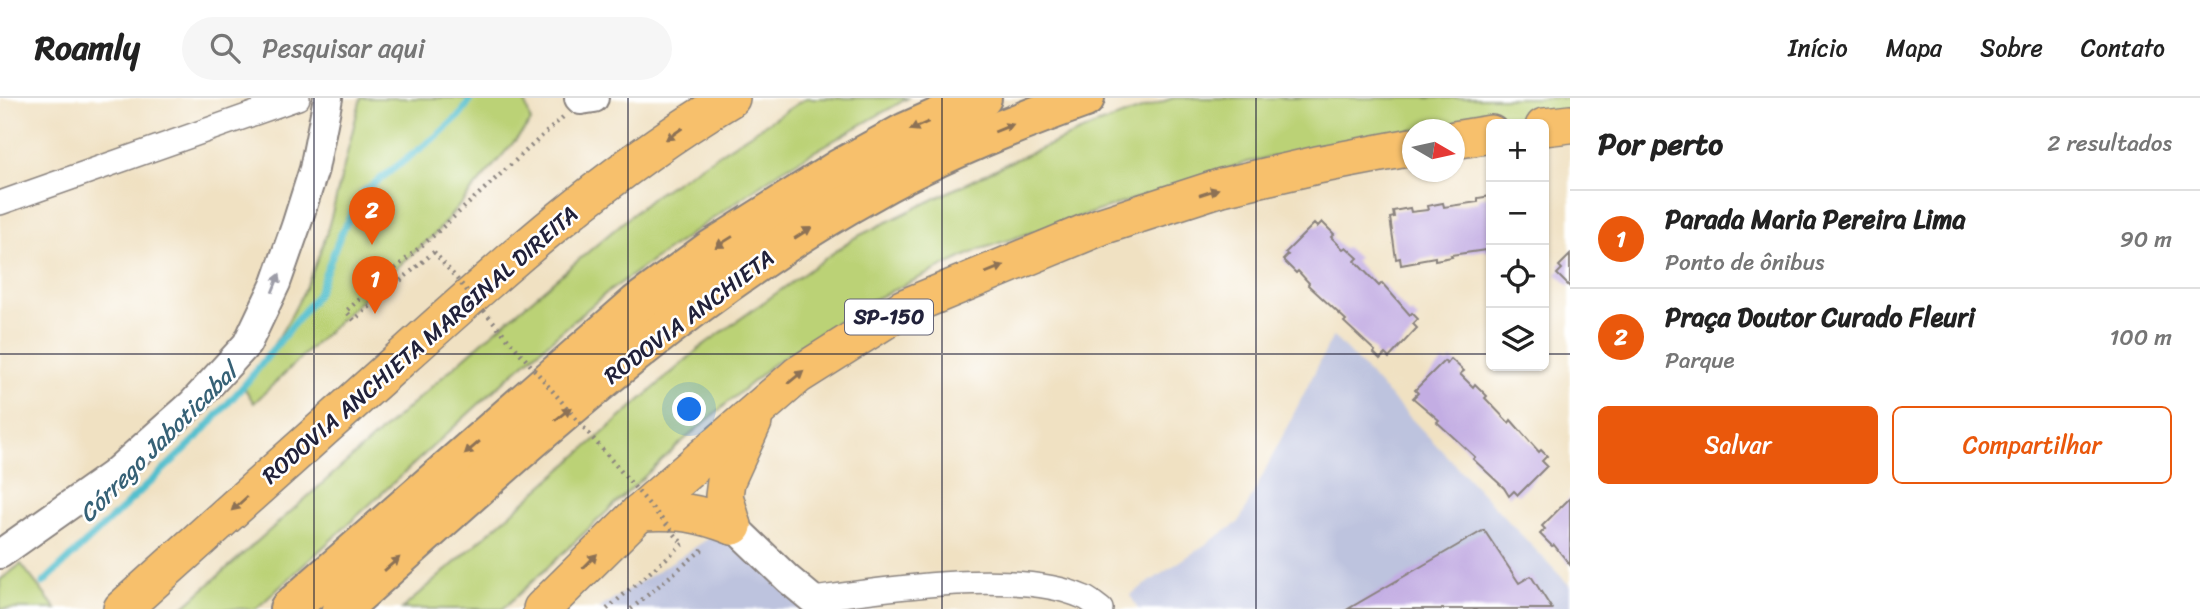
<!DOCTYPE html>
<html lang="pt">
<meta charset="utf-8">
<style>
body{margin:0;font-family:Sriracha,sans-serif;background:#f6f6f6;color:#222}
.controls{position:absolute;right:21px;top:21px;display:grid;overflow:hidden;border-radius:10px;box-shadow:0 2px 5px #0004}
.controls button{width:63px;height:63px;display:grid;place-items:center;padding:0;border:0;border-bottom:2px solid #e0e0e0;background:#fff;color:#222;font:35px sans-serif}
.compass{position:absolute;left:1402px;top:21px;width:63px;height:63px;border-radius:50%;background:#fff;box-shadow:0 2px 5px #0004;rotate:99deg}
.you{position:absolute;left:690px;top:312px;width:24px;height:24px;margin:-18px;border:5px solid #fff;border-radius:50%;background:#1a73e8;box-shadow:0 0 0 10px #1a73e833}
.badge{display:grid;place-items:center;width:46px;height:46px;border-radius:50%;background:#ea580c;color:#fff;font-size:23px;font-weight:700}
.pin{position:absolute;translate:-50% -58px;filter:drop-shadow(0 2px 4px #0008)}
.pin::after{content:'';position:absolute;top:37px;width:24px;height:21px;background:inherit;clip-path:polygon(0 0,100% 0,50% 100%)}
.list{margin:0;padding:0;list-style:none}
h2{display:flex;justify-content:space-between;align-items:center;height:91px;margin:0;padding:0 28px;font-size:30px}
h2 small{font-size:23px;font-weight:400;color:#767676}
.list li{display:grid;grid-template-columns:46px 1fr auto;gap:21px;align-items:center;box-sizing:border-box;height:98px;padding:0 28px;border-top:2px solid #e0e0e0}
.list b{display:block;font-size:26px;white-space:nowrap}
.list p{margin:0;font-size:23px;white-space:nowrap;color:#767676}
.list em{font-size:23px;font-style:normal;color:#767676}
.actions{display:flex;gap:14px;padding:21px 28px}
.actions a{flex:1;padding:16px 0;border:2px solid #ea580c;border-radius:10px;text-align:center;font-size:24px;color:#ea580c}
.actions .main{background:#ea580c;color:#fff}
.icon{flex:none;width:38px;height:38px;fill:none;stroke:currentColor;stroke-width:2;stroke-linecap:round;stroke-linejoin:round}
.map{position:relative;flex:none;width:1570px;height:511px;overflow:hidden}
header{display:flex;align-items:center;gap:42px;box-sizing:border-box;height:98px;padding:0 35px;background:#fff;border-bottom:2px solid #e0e0e0}
header strong{font-size:33px}
nav{display:flex;gap:38px;margin-inline-start:auto;font-size:24px}
.search{width:490px;height:63px;background:#f6f6f6;display:flex;align-items:center;gap:18px;box-sizing:border-box;padding:0 24px;border-radius:38px;color:#767676;font-size:26px}
main{display:flex}
aside{flex:1;background:#fff}
.map>svg:first-child{display:block}
</style>
<header>
<strong>Roamly</strong>
<div class="search"><svg class="icon" aria-label="search" viewBox="0 0 24 24"><circle cx="10" cy="10" r="6"/><path d="M15 15l6 6"/></svg>Pesquisar aqui</div>
<nav><a>Início</a><a>Mapa</a><a>Sobre</a><a>Contato</a></nav>
</header>
<main>
<div class="map">
<svg width="1570" height="511" viewBox="0 0 1570 511">
<rect width="100%" height="100%" fill="#fff"/>
<filter id="ink" filterUnits="userSpaceOnUse"><feTurbulence type="fractalNoise" baseFrequency=".0143" numOctaves="2"/><feDisplacementMap in="SourceGraphic" scale="14" xChannelSelector="R" yChannelSelector="G"/><feConvolveMatrix kernelMatrix="1 2 1 2 8 2 1 2 1" color-interpolation-filters="sRGB"/></filter>
<filter id="wash" filterUnits="userSpaceOnUse"><feTurbulence type="fractalNoise" baseFrequency=".00686" numOctaves="4" result="noise"/><feDisplacementMap in="SourceGraphic" scale="28" xChannelSelector="R" yChannelSelector="G"/><feGaussianBlur stdDeviation="1.57" result="paint"/><feColorMatrix in="noise" values="0 0 0 0 0 0 0 0 0 0 0 0 0 0 0 0 0 1.4 0 .05"/><feComposite in="paint" operator="in"/></filter>
<g filter="url(#wash)">
<rect width="100%" height="100%" fill="#f0e1c2"/>
<g fill="#bdc3de">
<path d="M1333 238 1570 488V511H1138L1130 497 1239 424Z"/>
<path d="M714 437 750 449 806 511H598Z"/>
</g>
<g fill="#bbd276" stroke="#6e7a58" stroke-width="2">
<path d="M361 0H524L531 24 434 137 368 195 254 305 243 288C278 247 310 189 326 137 339 92 349 45 361 0Z"/>
<path d="M806 0H908L782 72 605 196 505 282 256 511H181L483 243 654 98Z"/>
<path d="M1173 0H1570V18L1454 32H1412L1248 64 978 152 868 204 772 267 677 348 503 511H402L702 248 854 140 1012 63 1096 27Z"/>
<path d="M21 466 56 511H0V482Z"/>
</g>
<g fill="none" stroke-linecap="round" stroke-linejoin="round">
<path stroke="#53bfce" stroke-width="7" d="M43 485 198 339 247 284 317 197 340 138 363 94 438 37 462 15 471 0"/>
</g>
<g id="blocks">
<g fill="#c3ade3">
<path d="M1491 98V153L1486 154V152L1451 157 1452 159 1435 162V159L1418 162V164L1401 167 1400 160 1396 161 1390 120 1394 119 1393 113 1410 110 1411 114 1428 112 1427 108 1443 105 1444 109 1478 104V100Z"/>
<path d="M1322 124 1334 136 1331 139 1343 151 1346 149 1358 160 1355 163 1379 188 1382 185 1410 217 1412 215 1418 221 1413 226 1417 230 1389 260 1385 256 1380 261 1374 255 1375 253 1344 224 1346 222 1308 187 1309 185 1298 173 1296 175 1283 162 1288 157 1285 155 1314 126 1317 129Z"/>
<path d="M1570 157V189L1557 176 1562 171 1559 168Z"/>
<path d="M1451 261 1464 273 1460 276 1473 289 1475 286 1487 298 1485 300 1509 325 1511 322 1539 354 1541 352 1547 358 1542 363 1547 368 1518 397 1514 393 1509 398 1504 390 1473 361 1475 359 1437 324 1439 322 1413 300 1418 295 1415 292 1444 263 1447 266Z"/>
<path d="M1570 400V467L1554 447 1552 448 1540 436 1545 431 1542 428Z"/>
<path d="M1484 432 1519 485 1531 478 1552 511H1348Z"/>
</g>
</g>
</g>
<g filter="url(#ink)">
<use href="#blocks" fill-opacity="0" stroke="#89827e" stroke-width="2"/>
<g fill="none" stroke-linecap="round" stroke-linejoin="round">
<g stroke="#89827e" stroke-width="26">
<g id="minor">
<path d="M0 105 298 0"/>
<path d="M814 501C884 491 1019 470 1083 499 1089 501 1095 507 1101 511"/>
</g>
</g>
<g stroke="#89827e" stroke-width="32">
<g id="tertiary">
<path d="M579 0 581 2 594 0"/>
<path d="M733 428 788 481 824 511"/>
<path d="M0 456 112 377 192 306 247 246 276 185 296 128 314 71 328 0"/>
</g>
</g>
<g stroke="#89827e" stroke-width="40">
<g id="trunk">
<path d="M1544 29 1570 26"/>
<path d="M1454 42 1491 36"/>
<path d="M640 414C679 412 696 414 733 428"/>
<path d="M733 428 724 398 726 383 753 324"/>
<path d="M122 511C213 430 304 348 395 266 500 171 608 73 731 0"/>
<path d="M542 511 640 414 798 277 904 210 1102 128 1222 89 1317 67 1412 49"/>
</g>
</g>
<g stroke="#89827e" stroke-width="42">
<g id="motorway">
<path d="M289 511 637 206 712 151 839 71 906 34 982 0"/>
<path d="M341 511C506 365 678 200 872 93 939 55 1012 26 1085 0"/>
</g>
</g>
<g stroke="#89827e" stroke-width="4.5" stroke-dasharray="2 5" stroke-linecap="butt">
<path d="M434 154 354 222 346 213 434 137 563 19"/>
<path d="M607 511 683 446"/>
<path d="M631 511 704 450"/>
</g>
<use href="#minor" stroke="#fff" stroke-width="23"/>
<use href="#tertiary" stroke="#fff" stroke-width="28"/>
<use href="#trunk" stroke="#f7c06c" stroke-width="37"/>
<use href="#motorway" stroke="#f7c06c" stroke-width="38"/>
<path stroke="#89827e" stroke-width="4.5" stroke-dasharray="2 5" stroke-linecap="butt" d="M434 154 683 446"/>
</g>
<defs><path id="oneway-solid" d="M-6-.8H1V-3.2L6.5 0L1 3.2V.8H-6Z" transform="scale(1.75)"/></defs>
<g fill="#8c7154">
<use href="#oneway-solid" transform="translate(919 28) rotate(156)"/>
<use href="#oneway-solid" transform="translate(1004 30) rotate(-22)"/>
<use href="#oneway-solid" transform="translate(674 36) rotate(145)"/>
<use href="#oneway-solid" transform="translate(1209 94) rotate(-18)"/>
<use href="#oneway-solid" transform="translate(803 135) rotate(-32)"/>
<use href="#oneway-solid" transform="translate(724 144) rotate(148)"/>
<use href="#oneway-solid" transform="translate(995 171) rotate(-22)"/>
<use href="#oneway-solid" transform="translate(796 279) rotate(-39)"/>
<use href="#oneway-solid" transform="translate(563 316) rotate(-39)"/>
<use href="#oneway-solid" transform="translate(472 350) rotate(139)"/>
<use href="#oneway-solid" transform="translate(239 406) rotate(138)"/>
<use href="#oneway-solid" transform="translate(590 463) rotate(-45)"/>
<use href="#oneway-solid" transform="translate(392 466) rotate(-41)"/>
</g>
<use fill="#9c9ca7" href="#oneway-solid" transform="translate(276 185) rotate(-68)"/>
</g>
<path fill="none" stroke="#22223b" stroke-width="2" stroke-opacity="0.55" d="M314 0V511M628 0V511M942 0V511M1256 0V511M0 256H1491M1544 256H1570"/>
<g text-anchor="middle" dominant-baseline="central" stroke-width="5" stroke-linejoin="round" paint-order="stroke">
<rect fill="#fff" stroke="#646476" stroke-width="2" x="845" y="201.5" width="88" height="35" rx="5"/>
<g font-size="21" font-weight="bold" fill="#22223b">
<text x="889" y="219">SP-150</text>
</g>
<g font-size="23" fill="#22223b" stroke="#fff">
<text transform="translate(689 219) rotate(-37)">RODOVIA ANCHIETA</text>
<text transform="translate(420 247) rotate(-41)">RODOVIA ANCHIETA MARGINAL DIREITA</text>
</g>
<g font-size="24" font-style="italic" fill="#366176" stroke="#fff">
<text transform="translate(158 345) rotate(-45)">Córrego Jaboticabal</text>
</g>
</g>
</svg>
<div class="controls">
<button>+</button>
<button>−</button>
<button><svg class="icon" aria-label="locate" viewBox="0 0 24 24"><circle cx="12" cy="12" r="6"/><path d="M12 2v4M12 18v4M2 12h4M18 12h4"/></svg></button>
<button><svg class="icon" aria-label="layers" viewBox="0 0 24 24"><path d="M12 4l9 5-9 5-9-5zM3 14l9 5 9-5"/></svg></button>
</div>
<svg class="compass" viewBox="-18 -18 36 36"><path d="M0-13l5 13h-10z" fill="#e53935"/><path d="M0 13l5-13h-10z" fill="#767676"/></svg>
<div class="you"></div>
<div class="pin badge" style="left:375px;top:216px">1</div>
<div class="pin badge" style="left:372px;top:147px">2</div>
</div>
<aside>
<h2>Por perto<small>2 resultados</small></h2>
<ul class="list">
<li><span class="badge">1</span><div><b>Parada Maria Pereira Lima</b><p>Ponto de ônibus</p></div><em>90 m</em></li>
<li><span class="badge">2</span><div><b>Praça Doutor Curado Fleuri</b><p>Parque</p></div><em>100 m</em></li>
</ul>
<div class="actions"><a class="main">Salvar</a><a>Compartilhar</a></div>
</aside>
</main>
